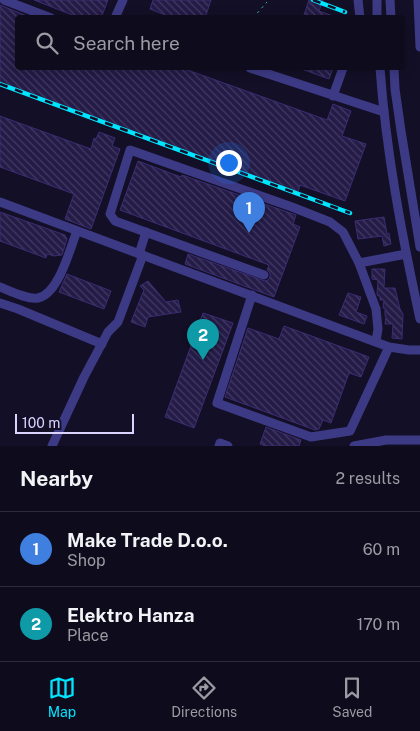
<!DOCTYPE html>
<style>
body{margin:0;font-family:"Public Sans",sans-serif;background:#1c1929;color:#f1f3f6}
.scale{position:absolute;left:15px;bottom:12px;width:119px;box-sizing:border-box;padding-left:5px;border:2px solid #d9d4ff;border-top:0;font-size:14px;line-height:18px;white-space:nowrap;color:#d9d4ff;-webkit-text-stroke:4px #130f26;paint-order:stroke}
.you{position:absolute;left:228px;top:162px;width:18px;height:18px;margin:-12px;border:4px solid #fff;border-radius:50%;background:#1a73e8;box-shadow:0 0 0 8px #1a73e833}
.badge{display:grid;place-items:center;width:32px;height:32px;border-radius:50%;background:#00e5ff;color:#fff;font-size:16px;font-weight:700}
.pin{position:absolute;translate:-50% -41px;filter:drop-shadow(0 1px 2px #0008)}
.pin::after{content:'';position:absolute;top:26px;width:18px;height:15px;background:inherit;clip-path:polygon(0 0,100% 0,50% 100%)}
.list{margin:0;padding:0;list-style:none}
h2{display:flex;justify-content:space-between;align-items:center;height:65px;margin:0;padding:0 20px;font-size:21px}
h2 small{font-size:16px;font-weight:400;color:#9b9ba3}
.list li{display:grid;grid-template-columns:32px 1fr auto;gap:15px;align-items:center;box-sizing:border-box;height:75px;padding:0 20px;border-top:1px solid #2e2b3b}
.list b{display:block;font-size:19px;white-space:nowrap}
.list p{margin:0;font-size:16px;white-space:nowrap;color:#9b9ba3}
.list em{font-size:16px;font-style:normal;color:#9b9ba3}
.icon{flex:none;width:28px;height:28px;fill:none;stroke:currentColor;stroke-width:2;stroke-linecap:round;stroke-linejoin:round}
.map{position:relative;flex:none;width:420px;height:446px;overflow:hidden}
.search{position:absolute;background:#0e0b1c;box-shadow:0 2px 12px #0003;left:15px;right:15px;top:15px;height:55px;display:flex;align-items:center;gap:12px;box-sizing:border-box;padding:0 18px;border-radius:5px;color:#9b9ba3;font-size:19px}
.sheet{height:215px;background:#0e0b1c}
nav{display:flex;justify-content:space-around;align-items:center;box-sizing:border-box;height:70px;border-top:1px solid #2e2b3b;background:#0e0b1c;font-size:14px;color:#9b9ba3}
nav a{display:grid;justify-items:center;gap:2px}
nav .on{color:#00e5ff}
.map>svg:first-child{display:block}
</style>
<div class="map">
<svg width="420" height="446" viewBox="0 0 420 446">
<defs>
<pattern id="building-back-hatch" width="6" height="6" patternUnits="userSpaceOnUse" patternTransform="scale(1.25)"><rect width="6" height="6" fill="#241b47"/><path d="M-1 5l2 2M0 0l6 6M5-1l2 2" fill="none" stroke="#433b63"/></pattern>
</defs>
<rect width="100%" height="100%" fill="#130f26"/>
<g fill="url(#building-back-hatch)" stroke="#3b2d73">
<path d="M34 0H108L101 18H80Z"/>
<path d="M153 0H211L205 18H173L150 9Z"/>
<path d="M309 0H323L319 11 336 17V18H303Z"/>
<path d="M0 5 32 18H18V68H182L327 120 333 104 351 111 342 136 366 144 345 201 300 185 298 192 0 83Z"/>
<path d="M299 68H333L329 79Z"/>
<path d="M0 116 91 149 94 138 96 139 99 132 115 138 112 146 120 149 91 229 65 219 74 194 0 167Z"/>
<path d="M138 161 181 177 182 175 296 215 293 224 300 227 274 297 185 264 188 254 265 281 268 280 270 277V273L267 270 269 265 120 210Z"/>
<path d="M0 212 65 235 67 239 62 255 54 256 47 254 46 258 0 241Z"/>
<path d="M384 217 387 234 389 233 391 244 384 246 382 236 358 239 355 221Z"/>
<path d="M372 269H385L384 288H395L400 309 403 314 402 339 392 338 393 324H385L386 316H385V308H383L384 300H380V296H378L377 294 378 280 372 279Z"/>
<path d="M67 274 111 291 104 309 59 292Z"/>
<path d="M148 281 166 302 178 300 181 312 148 317 145 327 131 322 144 290 140 286Z"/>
<path d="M348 293 361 297 356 312 367 316 364 324 339 315Z"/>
<path d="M203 313 233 323 194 428 165 417Z"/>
<path d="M284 326 369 357 361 377 349 373 331 423 323 420 319 429 315 430 225 397 248 328 279 339Z"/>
<path d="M266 427 301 440 299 446H265L260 444Z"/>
</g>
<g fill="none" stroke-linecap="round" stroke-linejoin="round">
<path stroke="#2fb8b0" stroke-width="1" stroke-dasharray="2.5 4" stroke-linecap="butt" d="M253 18 267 2"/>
<g stroke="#3d3a85" stroke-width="9">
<path d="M4 0 51 18"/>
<path d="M358 0 360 18"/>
<path d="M377 0V18"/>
<path d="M390 0 391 18"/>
<path d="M418 0 420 47"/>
<path d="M115 18 123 0"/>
<path d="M250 68 384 112"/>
<path d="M380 68C386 152 402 236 420 319"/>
<path d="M394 68 395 89 401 131 420 247"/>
<path d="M333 96 343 68"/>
<path d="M0 202 389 347 409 350H420"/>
<path d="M139 254 146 232"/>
<path d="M359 263 406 254"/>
<path d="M264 275 115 221 110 214 130 150 292 207 330 222 343 232 359 263 376 309 378 329 376 341"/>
<path d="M0 287C10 291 28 300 38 298 59 294 70 248 77 231"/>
<path d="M252 295 217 403 311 437 350 431 389 347"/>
<path d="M0 303 18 309 102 344"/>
<path d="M52 446 84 377 108 332 118 322 143 255"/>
<path d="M219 446 220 443 228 446"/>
<path d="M354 446 386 440H420"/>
</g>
<g stroke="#00e5ff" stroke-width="4.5">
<g id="rail">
<path d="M313 0 345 12"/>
<path d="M0 84 350 213"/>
</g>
</g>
<use href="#rail" stroke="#130f26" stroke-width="2.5" stroke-dasharray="8" stroke-linecap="butt"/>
</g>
</svg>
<div class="scale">100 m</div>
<div class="you"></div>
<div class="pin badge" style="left:249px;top:233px;background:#3f7fe0">1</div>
<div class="pin badge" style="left:203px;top:360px;background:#0f9aa8">2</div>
<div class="search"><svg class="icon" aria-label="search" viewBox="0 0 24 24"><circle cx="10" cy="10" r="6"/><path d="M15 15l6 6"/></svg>Search here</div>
</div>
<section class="sheet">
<h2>Nearby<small>2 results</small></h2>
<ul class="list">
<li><span class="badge" style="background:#3f7fe0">1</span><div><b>Make Trade D.o.o.</b><p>Shop</p></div><em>60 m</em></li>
<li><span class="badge" style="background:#0f9aa8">2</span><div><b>Elektro Hanza</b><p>Place</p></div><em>170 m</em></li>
</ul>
</section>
<nav>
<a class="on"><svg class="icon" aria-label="map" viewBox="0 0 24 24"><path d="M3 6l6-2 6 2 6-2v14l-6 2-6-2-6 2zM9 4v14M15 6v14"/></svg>Map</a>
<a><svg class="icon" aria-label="directions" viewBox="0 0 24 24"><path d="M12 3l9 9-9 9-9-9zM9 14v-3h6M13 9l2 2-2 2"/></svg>Directions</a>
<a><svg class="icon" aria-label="saved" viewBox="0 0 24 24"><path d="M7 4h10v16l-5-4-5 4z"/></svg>Saved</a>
</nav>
